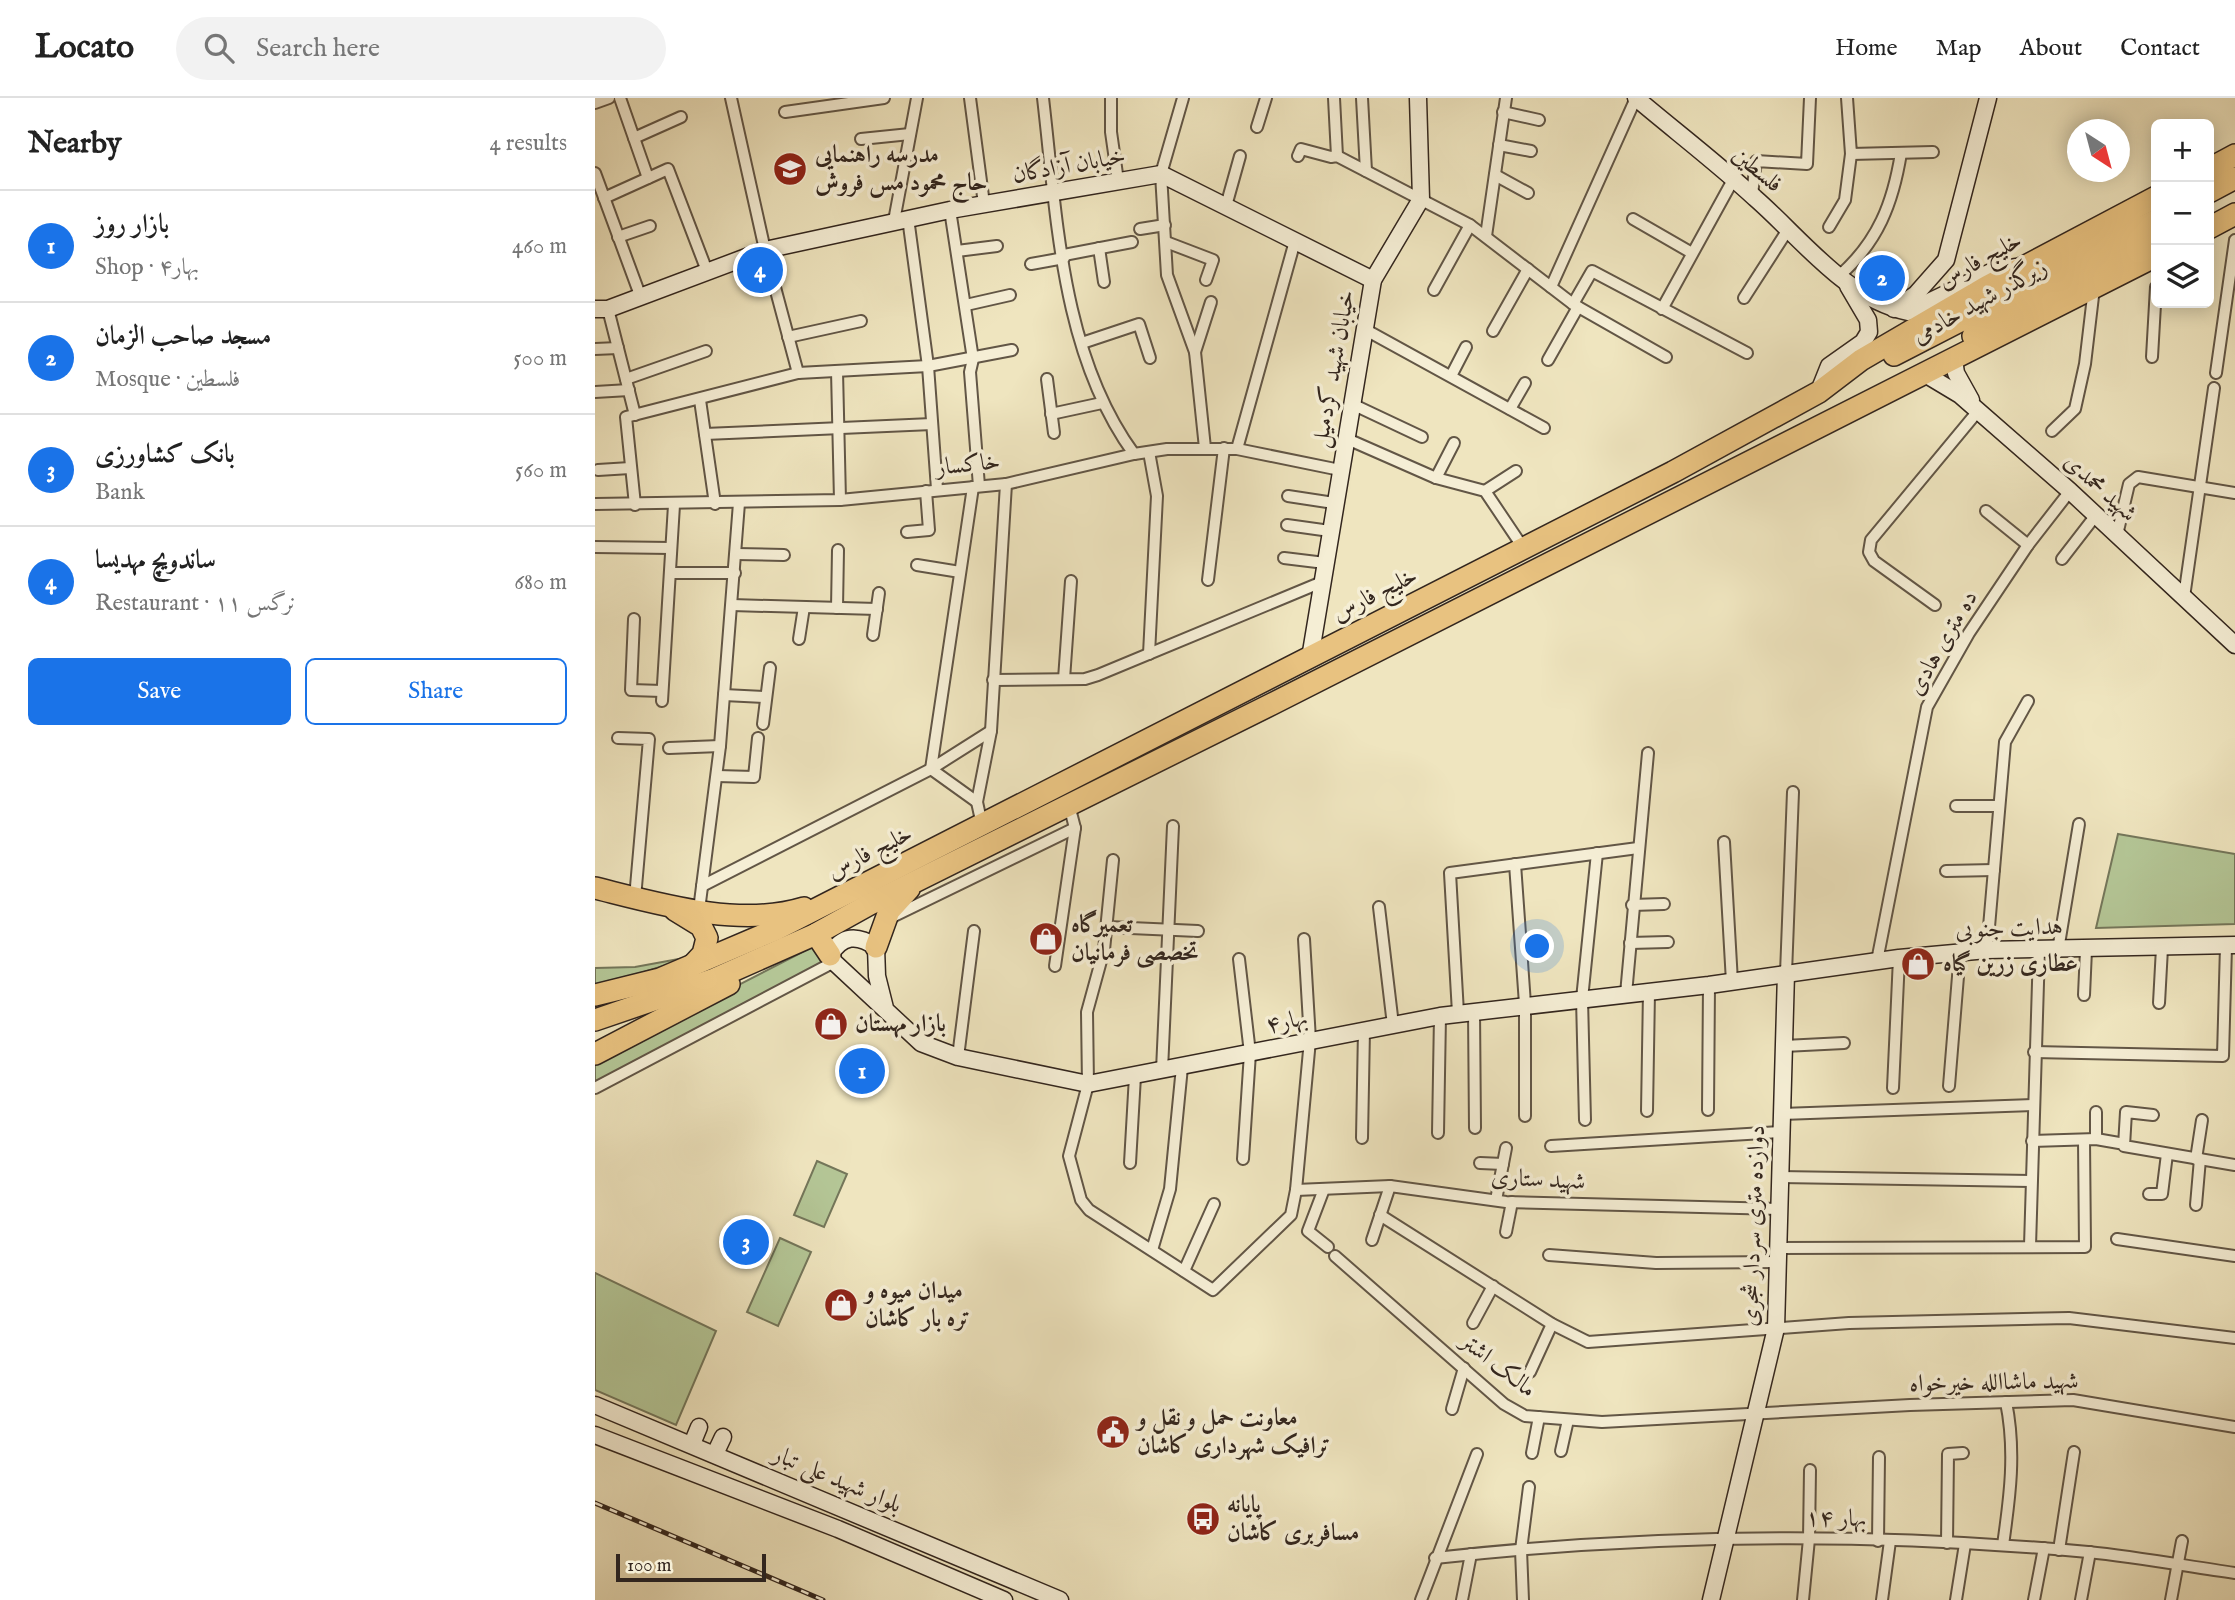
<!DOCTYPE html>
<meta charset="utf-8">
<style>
body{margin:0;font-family:"IM FELL English",Amiri,serif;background:#f2f2f2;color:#222}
.controls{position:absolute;right:21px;top:21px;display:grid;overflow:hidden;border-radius:10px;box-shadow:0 4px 18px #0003}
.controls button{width:63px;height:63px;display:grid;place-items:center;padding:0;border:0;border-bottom:2px solid #e0e0e0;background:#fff;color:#222;font:35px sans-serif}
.compass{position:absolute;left:1472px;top:21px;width:63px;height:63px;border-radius:50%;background:#fff;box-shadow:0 4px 18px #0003;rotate:144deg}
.scale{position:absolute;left:21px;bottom:18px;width:150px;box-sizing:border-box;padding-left:7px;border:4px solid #33261e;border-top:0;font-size:19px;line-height:24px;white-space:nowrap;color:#33261e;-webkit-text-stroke:5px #f5eed5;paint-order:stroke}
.you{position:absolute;left:943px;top:849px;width:24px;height:24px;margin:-18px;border:5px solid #fff;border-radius:50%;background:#1a73e8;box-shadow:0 0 0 10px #1a73e833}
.badge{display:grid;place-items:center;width:46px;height:46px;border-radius:50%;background:#1a73e8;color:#fff;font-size:23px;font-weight:700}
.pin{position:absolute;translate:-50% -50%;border:4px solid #fff;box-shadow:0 2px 7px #0006}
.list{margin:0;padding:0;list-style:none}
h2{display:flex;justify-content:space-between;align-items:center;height:91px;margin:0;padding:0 28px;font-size:30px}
h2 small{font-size:23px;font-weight:400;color:#767676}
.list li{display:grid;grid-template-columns:46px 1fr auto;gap:21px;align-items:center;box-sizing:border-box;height:112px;padding:0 28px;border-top:2px solid #e0e0e0}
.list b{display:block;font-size:26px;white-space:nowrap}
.list p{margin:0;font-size:23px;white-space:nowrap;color:#767676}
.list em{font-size:23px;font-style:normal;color:#767676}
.actions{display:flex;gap:14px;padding:21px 28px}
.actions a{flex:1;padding:16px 0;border:2px solid #1a73e8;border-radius:10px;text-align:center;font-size:24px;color:#1a73e8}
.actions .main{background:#1a73e8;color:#fff}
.icon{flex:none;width:38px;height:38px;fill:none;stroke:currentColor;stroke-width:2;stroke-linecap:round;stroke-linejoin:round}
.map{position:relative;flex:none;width:1640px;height:1502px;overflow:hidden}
header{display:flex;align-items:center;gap:42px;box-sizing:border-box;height:98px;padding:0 35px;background:#fff;border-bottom:2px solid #e0e0e0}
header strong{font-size:33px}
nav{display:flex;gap:38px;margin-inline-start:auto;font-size:24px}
.search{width:490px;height:63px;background:#f2f2f2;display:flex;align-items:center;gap:18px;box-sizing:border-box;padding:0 24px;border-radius:38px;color:#767676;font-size:26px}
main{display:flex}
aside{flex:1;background:#fff}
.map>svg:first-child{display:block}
</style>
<header>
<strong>Locato</strong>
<div class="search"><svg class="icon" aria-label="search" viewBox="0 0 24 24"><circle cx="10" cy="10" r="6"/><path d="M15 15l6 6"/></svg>Search here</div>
<nav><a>Home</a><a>Map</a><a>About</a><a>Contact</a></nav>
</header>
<main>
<aside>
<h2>Nearby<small>4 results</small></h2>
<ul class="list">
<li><span class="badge">1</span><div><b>بازار روز</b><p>Shop · بهار۴</p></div><em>460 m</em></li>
<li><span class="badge">2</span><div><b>مسجد صاحب الزمان</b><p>Mosque · فلسطین</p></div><em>500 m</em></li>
<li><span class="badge">3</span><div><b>بانک کشاورزی</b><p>Bank</p></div><em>560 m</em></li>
<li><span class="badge">4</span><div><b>ساندویچ مهدیسا</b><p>Restaurant · نرگس ۱۱</p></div><em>680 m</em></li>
</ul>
<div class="actions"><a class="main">Save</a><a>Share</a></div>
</aside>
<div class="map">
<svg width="1640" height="1502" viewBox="0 0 1640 1502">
<rect width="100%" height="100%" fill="#efe5bf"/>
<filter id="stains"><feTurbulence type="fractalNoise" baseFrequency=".00286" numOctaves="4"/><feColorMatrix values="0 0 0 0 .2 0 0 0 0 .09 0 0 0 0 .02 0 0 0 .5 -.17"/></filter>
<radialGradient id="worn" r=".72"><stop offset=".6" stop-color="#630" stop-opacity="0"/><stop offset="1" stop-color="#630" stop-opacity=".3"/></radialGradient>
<g fill="#b4c696" stroke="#74765a" stroke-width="2">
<path d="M1523 736 1640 756V826L1501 830Z"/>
<path d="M221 847 232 864 0 987V961Z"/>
<path d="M100 858 14 885 0 887V870L40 869Z"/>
<path d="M222 1063 252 1076 229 1129 199 1117Z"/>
<path d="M185 1140 216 1154 183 1228 152 1214Z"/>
<path d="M0 1175 121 1233 81 1327 0 1292Z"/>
</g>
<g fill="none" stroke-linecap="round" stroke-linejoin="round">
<g stroke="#625646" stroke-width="14">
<g id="street">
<path d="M25 0 53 80"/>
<path d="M136 0 170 152 203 275"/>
<path d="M375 0 389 106"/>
<path d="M448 0C462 119 466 256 539 356"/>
<path d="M516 0V34L523 83"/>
<path d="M588 0 566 76 572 177 600 254 610 350"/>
<path d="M739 0 742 58"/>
<path d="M767 0 771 73"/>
<path d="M1252 0 1256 56 1338 54"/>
<path d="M0 5 14 0"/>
<path d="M190 14 289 0"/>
<path d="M908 14 944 22"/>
<path d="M662 29 671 0"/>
<path d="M39 40 86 19"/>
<path d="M266 41 315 36"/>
<path d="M904 47 936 53"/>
<path d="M703 58 706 51 736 59 742 58 875 127 978 206 1071 259"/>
<path d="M0 75 45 197"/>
<path d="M900 77 933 95"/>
<path d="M1157 97 1161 63 1212 66 1215 0"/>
<path d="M9 100 73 71 112 173"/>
<path d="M631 108 645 58"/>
<path d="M355 112 378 261 375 274 384 388"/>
<path d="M313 120 333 268 342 391"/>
<path d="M1038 121 1097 155"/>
<path d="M299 123 322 0"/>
<path d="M1234 129 1250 102 1256 56"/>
<path d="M545 131 570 127"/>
<path d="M891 138 911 0"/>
<path d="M23 139 55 128"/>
<path d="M571 144 618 162 611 182"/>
<path d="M504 150 509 184"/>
<path d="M362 153 402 148"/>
<path d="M469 157 537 144"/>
<path d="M436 166 469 160"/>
<path d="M1244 178C1283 144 1298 105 1306 55"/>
<path d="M956 189 1041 0"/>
<path d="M839 192 875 127"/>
<path d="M1149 200 1194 130"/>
<path d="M978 206 997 173 1152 255"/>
<path d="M371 207 415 197"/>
<path d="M13 211 40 317"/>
<path d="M1067 211 1138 82"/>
<path d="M771 232 949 330"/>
<path d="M898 233 933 171"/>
<path d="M193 239 266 223"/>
<path d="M487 245 544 226 555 260"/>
<path d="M0 251 23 250"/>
<path d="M600 254 616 204"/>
<path d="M1557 259 1561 189"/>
<path d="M953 262 983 209"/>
<path d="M242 273 245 402"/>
<path d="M1621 275 1640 142"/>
<path d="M856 278 871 249"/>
<path d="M31 281 111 253"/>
<path d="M452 281 459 335"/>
<path d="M0 294 34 292"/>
<path d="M105 302 120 406"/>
<path d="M757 306 827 339"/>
<path d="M915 311 930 285"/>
<path d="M456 316 507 305"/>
<path d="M1457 333 1480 311 1490 266 1499 190"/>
<path d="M110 336 337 326"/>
<path d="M750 340 841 380 890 393 929 451"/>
<path d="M642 351 700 143"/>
<path d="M554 354 562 398 554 556"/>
<path d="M3 372 35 370"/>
<path d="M841 380 859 345"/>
<path d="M378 389 336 671 382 704"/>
<path d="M890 393 921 373"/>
<path d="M693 398 739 405"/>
<path d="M0 406 245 402 411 386 539 356 572 351H642L745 372"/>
<path d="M40 407 31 319 203 275 333 268 417 252"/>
<path d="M1391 413 1433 447"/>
<path d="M692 427 735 433"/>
<path d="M312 434 334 432 331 393"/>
<path d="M1522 437 1534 386 1543 379 1640 395"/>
<path d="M0 449 76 450"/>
<path d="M141 456 189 457"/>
<path d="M689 460 730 465"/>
<path d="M1467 461 1501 417"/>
<path d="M322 467 365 474"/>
<path d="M75 475H140"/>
<path d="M613 482 629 350"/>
<path d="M1589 499 1619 290"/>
<path d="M137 507 282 511"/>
<path d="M1340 507 1279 463 1274 454 1276 442 1383 313"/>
<path d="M242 510 243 452"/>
<path d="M39 521 36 592 67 593"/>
<path d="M278 537 284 495"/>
<path d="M204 541 209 509"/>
<path d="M469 581 476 483"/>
<path d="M398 582 490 581 503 577 727 484"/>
<path d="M129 597 171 599"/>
<path d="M67 603 79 407"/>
<path d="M168 626 175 570"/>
<path d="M23 640 54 641 40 800"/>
<path d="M74 650 125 648"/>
<path d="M122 678 159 679 163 640"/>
<path d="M1361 708H1404"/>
<path d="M387 727 382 704 396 633 411 386"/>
<path d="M1129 744 1137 884"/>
<path d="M518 762 509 852 492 914 493 986 474 1058 486 1102 494 1112 618 1192 696 1117 701 1092 715 942 709 841"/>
<path d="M920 766 930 906V1018"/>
<path d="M1351 773 1399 772"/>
<path d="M107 788 336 671 396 633"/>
<path d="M1037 807 1069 806"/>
<path d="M784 809 798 927"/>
<path d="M104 812 125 648 144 405"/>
<path d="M295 820 480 730"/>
<path d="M513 829 603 833"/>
<path d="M1035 845 1073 844"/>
<path d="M1392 852 1410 644 1433 603"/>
<path d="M1463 852 1484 726"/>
<path d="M644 861 655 955 648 1061"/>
<path d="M1282 863 1332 609 1374 535 1433 447 1475 393"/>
<path d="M460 868 480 730 474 707"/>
<path d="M1191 875 1198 694"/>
<path d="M1031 896 1053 655"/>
<path d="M1489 897 1491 852"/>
<path d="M1564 905 1567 850"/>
<path d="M879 913 880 1030"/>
<path d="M863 915 855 775 1043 750"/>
<path d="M1189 948 1249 945"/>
<path d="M1439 954 1628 958 1631 848"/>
<path d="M363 959 379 833"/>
<path d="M567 972 578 728"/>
<path d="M1354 988 1365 854"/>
<path d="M0 990 239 864"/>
<path d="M1298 990 1304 860"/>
<path d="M1113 1012 1114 887"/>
<path d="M1052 1013 1054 894"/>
<path d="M1187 1016 1438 1007"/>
<path d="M1558 1017 1531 1014 1529 1048 1640 1067"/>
<path d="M990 1022 987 901 1002 755"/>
<path d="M843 1035 845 918"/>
<path d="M767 1040 769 932"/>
<path d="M1501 1041V1014"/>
<path d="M1437 1043 1501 1041 1524 1045"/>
<path d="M956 1048 1185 1034"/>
<path d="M1601 1061 1607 1022"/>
<path d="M535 1065 540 978"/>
<path d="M885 1065 908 1066"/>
<path d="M1185 1079 1436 1083"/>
<path d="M729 1091 713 1133 733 1149"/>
<path d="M701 1092 795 1088 911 1104 1184 1111"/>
<path d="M1554 1096H1567L1572 1056"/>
<path d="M901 1102 911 1050"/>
<path d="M1601 1107 1605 1061"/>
<path d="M785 1117 957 1226 993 1244 1254 1225 1474 1220 1640 1240"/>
<path d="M911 1134 917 1104"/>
<path d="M1522 1141 1640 1158"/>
<path d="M777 1142 795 1088"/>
<path d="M1435 1148 1444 852"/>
<path d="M1182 1150 1490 1149 1489 1042"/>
<path d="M557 1152 575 1091 587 969"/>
<path d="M954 1157 1061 1165 1182 1164"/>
<path d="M740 1158 909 1306 930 1318 1007 1324 1315 1307 1478 1302 1640 1329"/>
<path d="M589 1173 619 1106"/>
<path d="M878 1225 898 1188"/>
<path d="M935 1274 957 1226"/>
<path d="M857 1311 869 1270"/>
<path d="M966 1353 973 1322"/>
<path d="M937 1355 944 1319"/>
<path d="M1283 1443 1284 1359"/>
<path d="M1352 1445 1353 1356 1368 1355"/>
<path d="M1408 1447C1415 1398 1421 1353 1411 1304"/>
<path d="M1464 1452 1479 1354"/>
<path d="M840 1460C1055 1436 1277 1434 1493 1454 1542 1459 1591 1468 1640 1475"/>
<path d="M826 1502 882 1356"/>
<path d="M867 1502 876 1456"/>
<path d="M928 1502 926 1452 934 1389"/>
<path d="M1208 1502 1214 1441 1215 1372"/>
<path d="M1287 1502 1295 1443"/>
<path d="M1361 1502 1370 1446"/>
<path d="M1439 1502 1449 1450"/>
<path d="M1486 1502 1495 1454"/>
<path d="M1576 1502 1587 1443"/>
</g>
</g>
<g stroke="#33261e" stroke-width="19">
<g id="secondary">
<path d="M1041 0C1080 33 1122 65 1160 100 1206 140 1251 201 1313 214L1398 173 1420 169"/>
<path d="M0 211H13L170 152 355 112 566 76 778 182"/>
<path d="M1299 211 1321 196 1351 162 1393 0"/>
<path d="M1359 262 1361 275 1376 302"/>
<path d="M1330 276 1365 297 1475 393 1640 547"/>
<path d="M1224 293 1234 268 1268 244 1274 234 1273 222 1253 188"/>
<path d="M715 560 778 182 826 101 823 0"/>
<path d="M290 910 282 878 281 849C262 836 247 837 235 857L239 864 326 945 363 959 493 986 845 918 1114 887 1304 860 1392 852 1640 847"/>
<path d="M0 1307 465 1502"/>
<path d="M0 1337 243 1431 409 1502"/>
<path d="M97 1346 104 1329"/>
<path d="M120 1356 128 1339"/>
<path d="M1116 1502 1181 1230 1191 875"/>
</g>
</g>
<g stroke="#33261e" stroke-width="24">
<g id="highway">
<path d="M1614 71 1640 57"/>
<path d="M1614 94 1640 80"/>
<path d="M1614 130 1640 116"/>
<path d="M1378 238 1440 201 1561 140"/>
<path d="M1299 257 1561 122"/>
<path d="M0 790C64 806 144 830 209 810"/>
<path d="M80 812 106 828 112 840 108 856 95 870"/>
<path d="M221 836 235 857"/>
<path d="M281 849 294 813 314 791"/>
<path d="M0 897 65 881 182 831 1078 374 1224 294 1266 262 1391 189 1561 99"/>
<path d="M0 922 117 882 221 836 275 806 677 606 1561 158"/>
<path d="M0 956 134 886"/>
</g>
</g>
<use href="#street" stroke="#f5eed5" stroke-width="10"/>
<use href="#secondary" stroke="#f5eed5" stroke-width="16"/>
<use href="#highway" stroke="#e8c280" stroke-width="21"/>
<g stroke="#33261e" stroke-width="5">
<path id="rail" d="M0 1405 228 1502"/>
</g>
<use href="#rail" stroke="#f5eed5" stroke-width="2.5" stroke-dasharray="8" stroke-linecap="butt"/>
</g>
<defs>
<g id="school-disc" transform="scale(1.75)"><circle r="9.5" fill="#8f2418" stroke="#f5eed5"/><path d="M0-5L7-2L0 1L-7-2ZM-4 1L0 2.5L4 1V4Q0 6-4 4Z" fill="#fff"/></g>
<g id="shop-disc" transform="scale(1.75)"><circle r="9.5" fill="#8f2418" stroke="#f5eed5"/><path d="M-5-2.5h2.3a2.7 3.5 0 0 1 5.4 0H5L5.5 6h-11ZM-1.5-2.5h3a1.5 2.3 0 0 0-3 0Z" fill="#fff"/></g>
<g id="civic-disc" transform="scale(1.75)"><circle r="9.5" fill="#8f2418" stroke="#f5eed5"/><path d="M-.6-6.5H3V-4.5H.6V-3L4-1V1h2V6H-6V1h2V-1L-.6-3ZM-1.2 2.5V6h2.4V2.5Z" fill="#fff"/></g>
<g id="bus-disc" transform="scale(1.75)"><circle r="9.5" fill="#8f2418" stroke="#f5eed5"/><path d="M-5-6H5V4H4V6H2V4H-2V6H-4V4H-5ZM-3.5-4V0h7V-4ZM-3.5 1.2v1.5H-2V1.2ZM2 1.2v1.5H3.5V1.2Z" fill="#fff"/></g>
</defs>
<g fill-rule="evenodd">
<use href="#school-disc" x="195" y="71"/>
<use href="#shop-disc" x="451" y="841"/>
<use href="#shop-disc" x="1323" y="866"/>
<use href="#shop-disc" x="236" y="926"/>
<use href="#shop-disc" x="246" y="1207"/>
<use href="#civic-disc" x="518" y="1334"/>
<use href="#bus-disc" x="608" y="1421"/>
</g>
<g text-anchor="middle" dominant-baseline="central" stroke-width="7" stroke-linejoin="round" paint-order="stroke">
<g font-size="24" font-weight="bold" fill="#33261e" stroke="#f5eed5" text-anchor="start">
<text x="220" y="57">مدرسه راهنمایی<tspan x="220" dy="28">حاج محمود مس فروش</tspan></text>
<text x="476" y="827">تعمیرگاه<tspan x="476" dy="28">تخصصی فرمانیان</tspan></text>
<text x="1348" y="866">عطاری زرین گیاه</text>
<text x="260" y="926">بازار مهستان</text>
<text x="270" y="1193">میدان میوه و<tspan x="270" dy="28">تره بار کاشان</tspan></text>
<text x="542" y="1320">معاونت حمل و نقل و<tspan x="542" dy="28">ترافیک شهرداری کاشان</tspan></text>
<text x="632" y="1407">پایانه<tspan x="632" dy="28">مسافربری کاشان</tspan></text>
</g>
<g font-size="24" fill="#33261e" stroke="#f5eed5">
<text transform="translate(474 68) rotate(-10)">خیابان آزادگان</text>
<text transform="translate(1162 72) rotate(40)">فلسطین</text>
<text transform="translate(1385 163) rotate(-29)">خلیج فارس</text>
<text transform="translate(1385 204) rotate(-29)">زیرگذر شهید خادمی</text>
<text transform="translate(739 271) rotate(-80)">خیابان شهید کردمیل</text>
<text transform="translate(373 367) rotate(-6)">خاکسار</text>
<text transform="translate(1505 390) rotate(42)">شهید محمدی</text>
<text transform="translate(780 497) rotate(-27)">خلیج فارس</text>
<text transform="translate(1348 545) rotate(-60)">ده متری هادی</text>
<text transform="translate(275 755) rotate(-27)">خلیج فارس</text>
<text transform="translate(1414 831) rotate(-2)">هدایت جنوبی</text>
<text transform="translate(692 924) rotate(-12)">بهار۴</text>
<text transform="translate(943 1082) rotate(3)">شهید ستاری</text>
<text transform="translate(1159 1128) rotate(-88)">دوازده متری سردار شجری</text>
<text transform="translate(903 1268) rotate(38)">مالک اشتر</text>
<text transform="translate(1399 1285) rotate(-1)">شهید ماشاالله خیرخواه</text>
<text transform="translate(242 1382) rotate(23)">بلوار شهید علی تبار</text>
<text transform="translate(1241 1421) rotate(1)">بهار ۱۴</text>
</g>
</g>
<rect width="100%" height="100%" filter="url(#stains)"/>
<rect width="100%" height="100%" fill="url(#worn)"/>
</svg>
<div class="controls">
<button>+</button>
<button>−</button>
<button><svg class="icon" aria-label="layers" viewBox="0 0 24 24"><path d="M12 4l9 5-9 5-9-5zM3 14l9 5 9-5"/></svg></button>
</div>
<svg class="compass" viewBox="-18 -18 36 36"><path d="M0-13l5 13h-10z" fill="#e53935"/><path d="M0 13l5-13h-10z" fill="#767676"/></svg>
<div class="scale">100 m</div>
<div class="you"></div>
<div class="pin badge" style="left:267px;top:973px">1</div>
<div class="pin badge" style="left:1287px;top:180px">2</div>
<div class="pin badge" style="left:151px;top:1144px">3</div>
<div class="pin badge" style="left:165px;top:172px">4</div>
</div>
</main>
